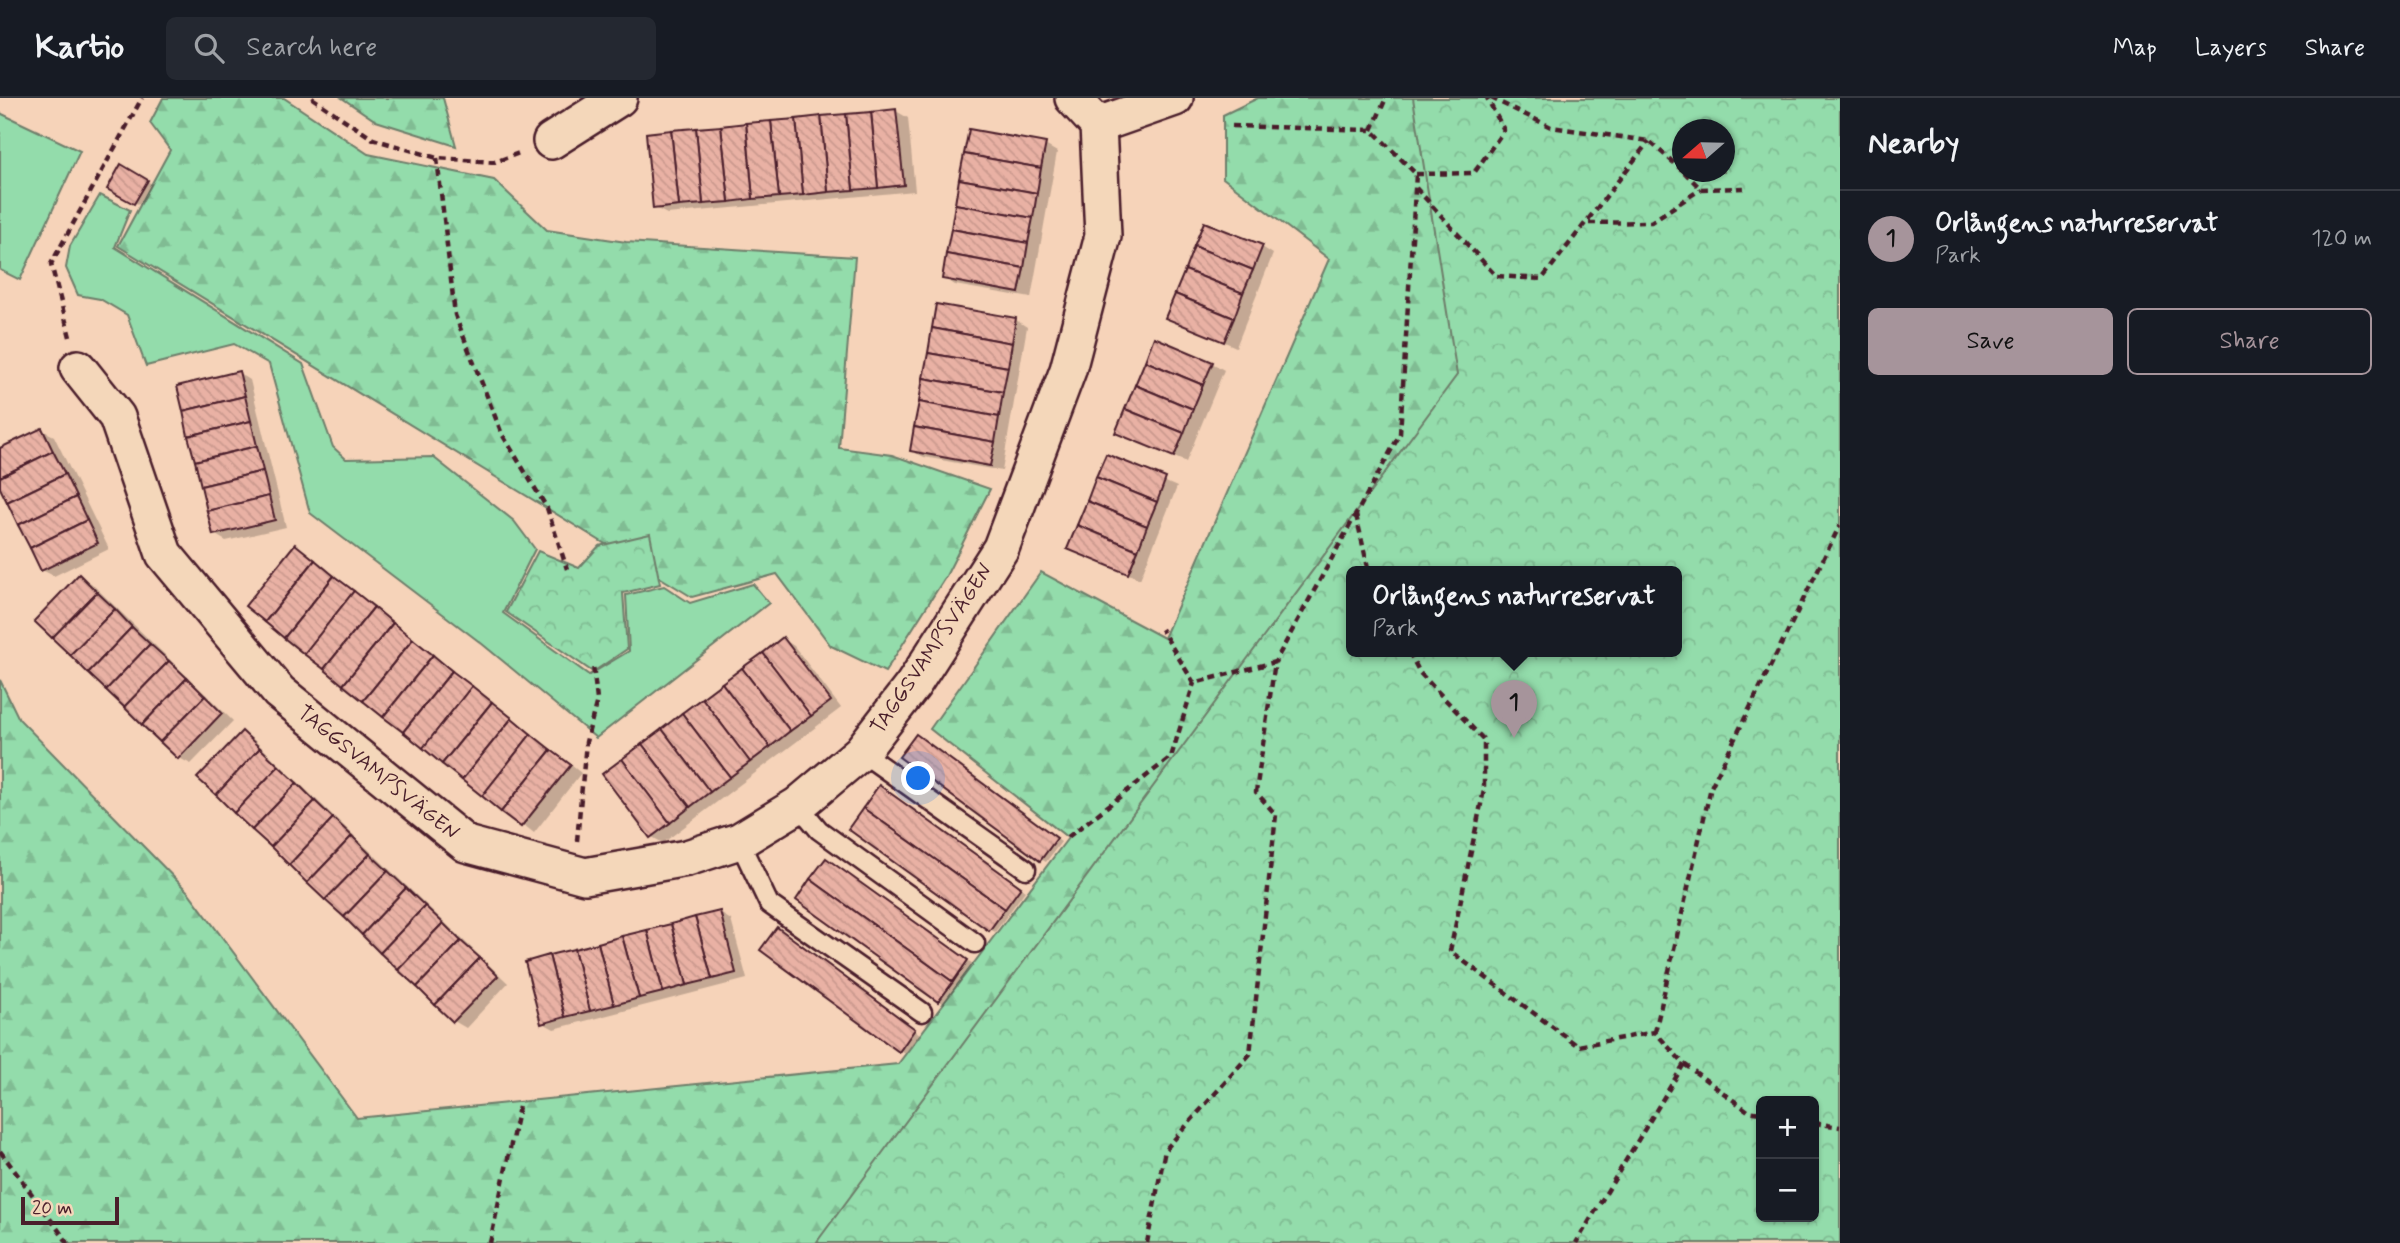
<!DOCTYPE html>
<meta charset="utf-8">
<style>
body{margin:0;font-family:Mynerve,sans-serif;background:#242831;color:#f1f3f6}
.controls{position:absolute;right:21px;bottom:21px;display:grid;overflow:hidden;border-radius:10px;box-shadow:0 2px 5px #0004}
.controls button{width:63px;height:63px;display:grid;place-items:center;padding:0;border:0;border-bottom:2px solid #363941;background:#171b24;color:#f1f3f6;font:35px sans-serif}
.compass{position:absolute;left:1672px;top:21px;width:63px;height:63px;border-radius:50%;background:#171b24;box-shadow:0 2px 5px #0004;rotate:250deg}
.scale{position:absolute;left:21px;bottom:18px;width:98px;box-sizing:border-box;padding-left:7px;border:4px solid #4a1f2b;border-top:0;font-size:19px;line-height:24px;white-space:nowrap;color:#4a1f2b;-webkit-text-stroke:5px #f4d7ba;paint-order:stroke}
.you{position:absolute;left:919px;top:681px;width:24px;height:24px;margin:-18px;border:5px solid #fff;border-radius:50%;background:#1a73e8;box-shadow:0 0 0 10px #1a73e833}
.badge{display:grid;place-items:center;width:46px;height:46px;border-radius:50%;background:#a6949b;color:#111;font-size:23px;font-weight:700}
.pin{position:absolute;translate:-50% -58px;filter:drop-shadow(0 2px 4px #0008)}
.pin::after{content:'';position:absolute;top:37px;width:24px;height:21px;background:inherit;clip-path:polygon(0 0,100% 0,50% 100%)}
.popup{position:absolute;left:1346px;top:468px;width:336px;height:91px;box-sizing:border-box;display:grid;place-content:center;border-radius:10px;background:#171b24;filter:drop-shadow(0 2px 5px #0005);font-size:23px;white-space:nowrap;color:#9ea1a6}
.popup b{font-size:26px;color:#f1f3f6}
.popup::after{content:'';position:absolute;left:50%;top:100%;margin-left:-14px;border:14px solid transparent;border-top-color:#171b24}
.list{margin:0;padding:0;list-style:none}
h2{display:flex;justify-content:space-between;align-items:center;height:91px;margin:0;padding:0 28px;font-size:30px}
h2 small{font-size:23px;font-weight:400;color:#9ea1a6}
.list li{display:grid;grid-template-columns:46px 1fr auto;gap:21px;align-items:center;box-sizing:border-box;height:98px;padding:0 28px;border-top:2px solid #363941}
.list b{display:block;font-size:26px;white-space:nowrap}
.list p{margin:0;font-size:23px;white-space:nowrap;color:#9ea1a6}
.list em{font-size:23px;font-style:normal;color:#9ea1a6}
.actions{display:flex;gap:14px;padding:21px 28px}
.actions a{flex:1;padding:16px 0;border:2px solid #a6949b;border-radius:10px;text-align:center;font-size:24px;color:#a6949b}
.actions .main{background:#a6949b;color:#111}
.icon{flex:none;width:38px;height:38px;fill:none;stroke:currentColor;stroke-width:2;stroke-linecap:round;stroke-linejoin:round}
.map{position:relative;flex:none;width:1840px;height:1145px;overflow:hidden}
header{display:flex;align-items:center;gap:42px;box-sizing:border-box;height:98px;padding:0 35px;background:#171b24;border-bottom:2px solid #363941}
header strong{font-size:33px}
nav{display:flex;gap:38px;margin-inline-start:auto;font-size:24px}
.search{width:490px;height:63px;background:#242831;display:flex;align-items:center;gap:18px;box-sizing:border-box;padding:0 24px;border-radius:10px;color:#9ea1a6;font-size:26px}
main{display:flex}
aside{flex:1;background:#171b24}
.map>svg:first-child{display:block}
</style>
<header>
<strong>Kartio</strong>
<div class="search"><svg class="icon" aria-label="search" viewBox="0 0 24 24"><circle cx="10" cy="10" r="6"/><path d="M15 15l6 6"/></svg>Search here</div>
<nav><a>Map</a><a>Layers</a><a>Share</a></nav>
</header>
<main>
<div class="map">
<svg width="1840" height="1145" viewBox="0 0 1840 1145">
<defs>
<pattern id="forest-firs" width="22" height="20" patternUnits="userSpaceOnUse" patternTransform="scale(1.75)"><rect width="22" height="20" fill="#93dcab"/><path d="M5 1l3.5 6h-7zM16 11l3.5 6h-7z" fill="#80bc93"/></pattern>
<pattern id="park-crowns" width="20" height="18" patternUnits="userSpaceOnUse" patternTransform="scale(1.75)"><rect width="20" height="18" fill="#93dcab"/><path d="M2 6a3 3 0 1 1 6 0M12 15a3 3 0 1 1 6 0" fill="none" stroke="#80bc93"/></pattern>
<pattern id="building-back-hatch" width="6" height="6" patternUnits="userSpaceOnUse" patternTransform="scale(1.75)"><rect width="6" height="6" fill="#e9b1a4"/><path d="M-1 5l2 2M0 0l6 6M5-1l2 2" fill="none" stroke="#c9988d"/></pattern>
</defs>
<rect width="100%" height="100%" fill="#f6d3b9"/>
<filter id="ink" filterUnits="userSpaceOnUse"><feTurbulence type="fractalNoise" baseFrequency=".0143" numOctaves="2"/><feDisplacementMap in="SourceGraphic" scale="14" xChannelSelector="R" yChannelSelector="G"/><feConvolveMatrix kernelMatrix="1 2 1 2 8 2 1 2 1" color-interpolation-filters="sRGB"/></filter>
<g filter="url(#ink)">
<g fill="#93dcab" stroke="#6e7e6b" stroke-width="2">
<path d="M0 15 80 53 20 182 0 172Z"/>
<path d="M100 97 130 112 115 149 303 266 333 349 346 361 433 359 514 423 535 451 503 515 589 577 629 553 626 497 664 488 690 505 753 486 769 505 596 640 481 545 310 415 269 266 234 246 146 268 127 217 100 201 78 197 66 170 70 148Z"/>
</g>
<g fill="url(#forest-firs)" stroke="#6e7e6b" stroke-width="2" fill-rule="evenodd">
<path d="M163 0H284L368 56 494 82 547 132 626 144 855 159 839 350 892 357 990 391 946 478 885 574 831 548 777 476 692 499 118 148 170 52 150 25Z"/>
<path d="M342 0H443L456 48 376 23Z"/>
<path d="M1258 0H1840V1145H0V582L19 621 189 795 357 1020 898 966 1068 740 930 631 1041 474 1164 540 1329 161 1223 80V17ZM1682 32H1724V74H1682ZM1351 474H1677V554H1351ZM1761 1003H1814V1119H1761Z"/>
</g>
<g fill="url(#park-crowns)" stroke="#6e7e6b" stroke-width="2" fill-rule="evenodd">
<path d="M1413 0H1840V1145H816L1457 277ZM1682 32H1724V74H1682ZM1351 474H1677V554H1351ZM1761 1003H1814V1119H1761Z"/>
<path d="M650 436 660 486 623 495 627 551 593 574 506 514 538 453 579 470 599 448Z"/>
</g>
<g fill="#0003">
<path d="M896 13 908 20 915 93 667 116 655 110Z"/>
<path d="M1045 47 1057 54 1031 200 955 187 944 180Z"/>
<path d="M122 69 152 86 140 107 109 90Z"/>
<path d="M1262 149 1273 156 1236 249 1168 219Z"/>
<path d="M938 208 1016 222 1027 229 1002 373 924 359 912 353Z"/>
<path d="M1212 265 1224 272 1186 364 1129 340Z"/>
<path d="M239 275 250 282 286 429 226 443 214 436Z"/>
<path d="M42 332 54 338 109 451 54 478 42 472 0 386V352Z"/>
<path d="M1107 358 1177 389 1140 481 1070 450Z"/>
<path d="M295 448 581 675 534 735 248 508Z"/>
<path d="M79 479 91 485 233 623 191 666 179 660 36 523Z"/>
<path d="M783 541 794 548 841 610 663 745 652 739Z"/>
<path d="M243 635 254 642 508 885 466 930 454 923 200 680Z"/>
<path d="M922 642 1061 744 1046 764 1041 761Z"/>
<path d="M885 693 1025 793 995 834 990 831Z"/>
<path d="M832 765 973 866 944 906 798 802Z"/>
<path d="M720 815 731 822 747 881 554 931 543 925Z"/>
<path d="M782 835 920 936 905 955 763 852Z"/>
</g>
<g fill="url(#building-back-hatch)" stroke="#4a1f2b" stroke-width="2">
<path d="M896 11 904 87 878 90 871 14Z"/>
<path d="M871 14 878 90 853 92 846 16Z"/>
<path d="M846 16 853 92 828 94 821 18Z"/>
<path d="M821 18 828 94 803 97 796 21Z"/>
<path d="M796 21 803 97 779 99 771 23Z"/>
<path d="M771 23 779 99 753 101 746 25Z"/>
<path d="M746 25 753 101 729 104 721 28Z"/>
<path d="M721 28 729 104 703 106 696 30Z"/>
<path d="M696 30 703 106 679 108 671 32Z"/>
<path d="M969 31 1046 45 1041 70 964 56Z"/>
<path d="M671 32 679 108 653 111 646 35Z"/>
<path d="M964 56 1041 70 1037 95 959 81Z"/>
<path d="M121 66 148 82 134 106 107 91Z"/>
<path d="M959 81 1037 95 1033 120 955 106Z"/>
<path d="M955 106 1033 120 1028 145 951 131Z"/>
<path d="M1204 124 1263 147 1253 172 1194 148Z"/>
<path d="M951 131 1028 145 1024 170 946 156Z"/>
<path d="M1194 148 1253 172 1243 195 1185 172Z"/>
<path d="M946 156 1024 170 1019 195 942 181Z"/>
<path d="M1185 172 1243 195 1234 220 1175 196Z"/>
<path d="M1175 196 1234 220 1224 244 1165 220Z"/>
<path d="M936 206 1016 220 1012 245 932 230Z"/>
<path d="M932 230 1012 245 1008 269 928 255Z"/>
<path d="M1154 239 1213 264 1203 287 1145 263Z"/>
<path d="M928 255 1008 269 1003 294 923 280Z"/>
<path d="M1145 263 1203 287 1193 311 1135 287Z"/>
<path d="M239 273 245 298 183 313 177 288Z"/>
<path d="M923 280 1003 294 999 319 919 304Z"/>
<path d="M1135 287 1193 311 1184 335 1125 311Z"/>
<path d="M245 298 251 323 188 338 183 313Z"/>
<path d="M919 304 999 319 995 344 914 329Z"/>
<path d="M1125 311 1184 335 1174 359 1115 335Z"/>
<path d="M251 323 257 348 195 363 188 338Z"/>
<path d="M914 329 995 344 990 368 910 353Z"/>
<path d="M42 330 53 353 0 379V350Z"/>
<path d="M257 348 263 373 201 388 195 363Z"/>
<path d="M53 353 65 376 7 404 0 390V379Z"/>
<path d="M1106 356 1166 380 1157 404 1096 379Z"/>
<path d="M263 373 269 398 207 413 201 388Z"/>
<path d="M65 376 76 399 18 427 7 404Z"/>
<path d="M1096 379 1157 404 1147 428 1087 403Z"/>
<path d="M269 398 275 422 213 437 207 413Z"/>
<path d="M76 399 87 422 30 450 18 427Z"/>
<path d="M1087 403 1147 428 1138 452 1077 427Z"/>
<path d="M87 422 98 445 41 473 30 450Z"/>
<path d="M1077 427 1138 452 1128 476 1067 451Z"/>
<path d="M295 446 315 462 265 524 245 508Z"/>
<path d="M315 462 334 478 284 540 265 524Z"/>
<path d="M79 476 97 494 52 540 34 523Z"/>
<path d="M334 478 354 493 304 556 284 540Z"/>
<path d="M354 493 374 509 324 571 304 556Z"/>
<path d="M97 494 115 511 70 557 52 540Z"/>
<path d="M374 509 393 525 343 587 324 571Z"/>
<path d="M115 511 132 529 88 575 70 557Z"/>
<path d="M393 525 413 541 363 603 343 587Z"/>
<path d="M132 529 150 546 106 592 88 575Z"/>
<path d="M783 539 831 603 811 618 763 555Z"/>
<path d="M413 541 433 557 383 619 363 603Z"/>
<path d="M150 546 169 563 124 609 106 592Z"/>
<path d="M763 555 811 618 790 633 742 570Z"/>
<path d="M433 557 452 573 403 634 383 619Z"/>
<path d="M169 563 187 580 142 627 124 609Z"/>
<path d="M742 570 790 633 770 649 722 585Z"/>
<path d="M452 573 472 588 423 650 403 634Z"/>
<path d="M187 580 205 598 160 644 142 627Z"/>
<path d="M722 585 770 649 750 664 702 600Z"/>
<path d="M472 588 492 604 442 666 423 650Z"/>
<path d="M205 598 222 615 178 661 160 644Z"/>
<path d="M702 600 750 664 730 679 682 615Z"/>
<path d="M492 604 512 620 462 682 442 666Z"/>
<path d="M682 615 730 679 710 694 662 631Z"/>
<path d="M512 620 531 636 482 698 462 682Z"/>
<path d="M662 631 710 694 690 709 642 646Z"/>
<path d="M242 633 260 650 216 697 197 680Z"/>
<path d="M531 636 551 652 501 714 482 698Z"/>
<path d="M916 636 1057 740 1040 763 899 659Z"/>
<path d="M642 646 690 709 670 725 622 661Z"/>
<path d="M260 650 279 668 234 715 216 697Z"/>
<path d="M551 652 571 667 521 729 501 714Z"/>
<path d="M622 661 670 725 650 740 602 676Z"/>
<path d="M279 668 297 685 252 732 234 715Z"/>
<path d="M297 685 315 703 271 749 252 732Z"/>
<path d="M879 687 1021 789 1005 811 863 710Z"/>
<path d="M315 703 333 720 289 767 271 749Z"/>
<path d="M863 710 1005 811 989 833 848 731Z"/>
<path d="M333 720 352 738 307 785 289 767Z"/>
<path d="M352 738 370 756 325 802 307 785Z"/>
<path d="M370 756 388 773 344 819 325 802Z"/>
<path d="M826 760 968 862 953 884 810 781Z"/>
<path d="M388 773 406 790 362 837 344 819Z"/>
<path d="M810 781 953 884 938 904 796 802Z"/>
<path d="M406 790 425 808 380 855 362 837Z"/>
<path d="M425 808 443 825 398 872 380 855Z"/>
<path d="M720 813 736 875 712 881 695 819Z"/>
<path d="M695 819 712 881 687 887 671 826Z"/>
<path d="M443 825 461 843 417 889 398 872Z"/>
<path d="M671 826 687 887 663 894 647 832Z"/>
<path d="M777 829 915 931 899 954 760 852Z"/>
<path d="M647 832 663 894 639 900 622 838Z"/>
<path d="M622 838 639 900 614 907 598 845Z"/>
<path d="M461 843 480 860 435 907 417 889Z"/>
<path d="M598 845 614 907 590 913 574 851Z"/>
<path d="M574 851 590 913 565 919 549 857Z"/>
<path d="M549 857 565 919 541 926 525 864Z"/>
<path d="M480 860 498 878 453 924 435 907Z"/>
</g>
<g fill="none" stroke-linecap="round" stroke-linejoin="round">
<g stroke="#4a1f2b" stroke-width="23">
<g id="lane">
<path d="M861 654 1026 771"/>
<path d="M798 707 819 732 975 845"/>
<path d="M739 743 769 806 922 914"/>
</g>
</g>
<g stroke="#4a1f2b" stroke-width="40">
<g id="street">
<path d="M1098 27 1175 0"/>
<path d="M551 43 619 0"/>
<path d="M78 270 117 319 164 456 279 594 466 746 585 778 687 760 739 743 798 707 861 654 913 587 1001 450 1068 272 1103 138 1098 27 1073 0"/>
</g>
</g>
<g stroke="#4a1f2b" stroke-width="4.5" stroke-dasharray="7 5" stroke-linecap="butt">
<path d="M312 0 373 41 437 60 495 64 522 54"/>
<path d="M1491 0 1551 29 1649 43 1682 72"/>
<path d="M1232 28 1372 32 1416 76 1400 336 1275 564"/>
<path d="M1372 32 1386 0"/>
<path d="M437 60 455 217 502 336 547 410 567 471"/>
<path d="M1684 74 1701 91 1747 90"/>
<path d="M1416 76 1474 75 1504 32 1487 0"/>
<path d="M1416 90 1496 178 1542 181 1649 43"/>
<path d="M1589 125 1651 124 1701 91"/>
<path d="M70 239 51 166 142 0"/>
<path d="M1356 417 1369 474"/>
<path d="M1409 554 1420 575 1484 642V692L1450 853 1578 948 1655 934 1684 966 1576 1145"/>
<path d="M1068 739 1171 659 1194 585"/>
<path d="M577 743 586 644 597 602 593 567"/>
<path d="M1655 934 1711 689 1840 427"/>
<path d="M1684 966 1748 1013 1761 1015"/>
<path d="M1814 1025 1840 1029"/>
<path d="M0 1053 68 1145"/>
<path d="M490 1145 520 1004"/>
<path d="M1147 1145 1165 1052 1250 956 1276 717 1256 694 1275 564 1194 585 1161 531"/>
</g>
<use href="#lane" stroke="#f4d7ba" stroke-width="18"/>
<use href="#street" stroke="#f4d7ba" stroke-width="35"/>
</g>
</g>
<g text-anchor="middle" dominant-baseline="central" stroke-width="5" stroke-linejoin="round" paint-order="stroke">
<g font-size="21" fill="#4a1f2b" stroke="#f4d7ba">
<text transform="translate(932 551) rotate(-56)">TAGGSVAMPSVÄGEN</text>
<text transform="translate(378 675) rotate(39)">TAGGSVAMPSVÄGEN</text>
</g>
</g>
</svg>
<div class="controls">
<button>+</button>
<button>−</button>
</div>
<svg class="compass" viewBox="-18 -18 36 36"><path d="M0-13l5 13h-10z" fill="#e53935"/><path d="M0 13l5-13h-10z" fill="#9ea1a6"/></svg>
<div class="scale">20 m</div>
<div class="you"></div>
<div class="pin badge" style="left:1514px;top:640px">1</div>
<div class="popup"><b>Orlångens naturreservat</b>Park</div>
</div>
<aside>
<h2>Nearby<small></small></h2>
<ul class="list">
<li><span class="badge">1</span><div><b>Orlångens naturreservat</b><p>Park</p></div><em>120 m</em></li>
</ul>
<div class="actions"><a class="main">Save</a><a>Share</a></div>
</aside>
</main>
